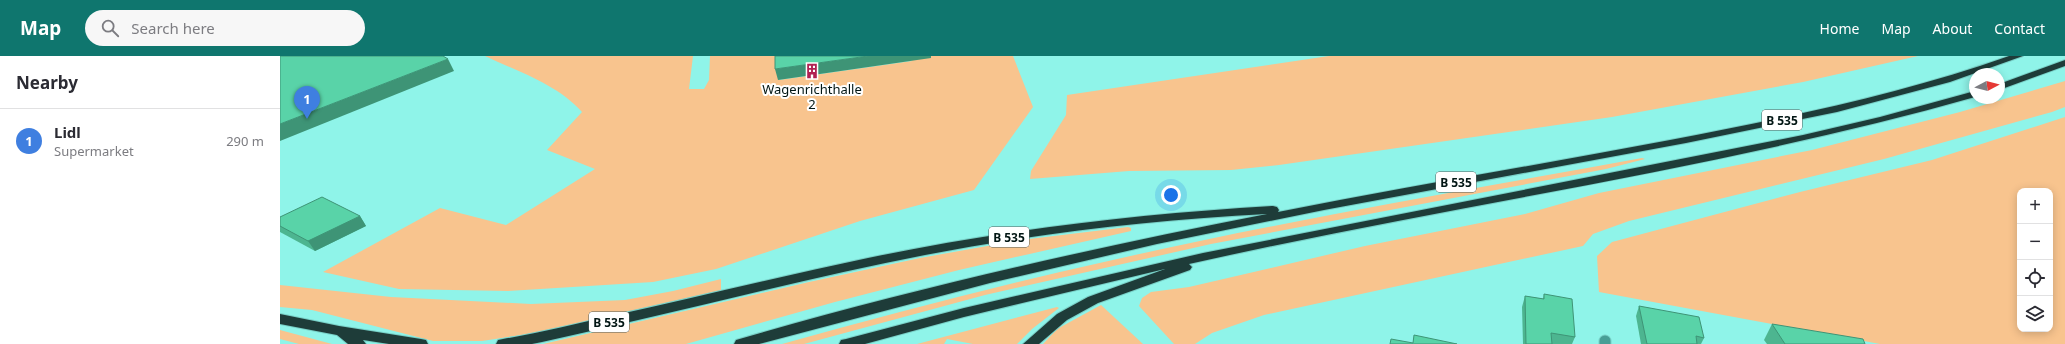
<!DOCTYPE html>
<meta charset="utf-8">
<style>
body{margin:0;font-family:"Noto Sans",sans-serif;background:#f7f7f7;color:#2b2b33}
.controls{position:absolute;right:12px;bottom:12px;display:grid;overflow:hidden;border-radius:8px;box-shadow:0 2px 10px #0003}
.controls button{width:36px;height:36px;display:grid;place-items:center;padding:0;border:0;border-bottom:1px solid #e1e1e2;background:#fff;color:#2b2b33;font:20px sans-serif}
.compass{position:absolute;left:1689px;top:12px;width:36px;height:36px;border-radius:50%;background:#fff;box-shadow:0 2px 10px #0003;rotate:83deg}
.you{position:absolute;left:891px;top:139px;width:14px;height:14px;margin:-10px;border:3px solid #fff;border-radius:50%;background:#1a73e8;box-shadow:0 0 0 6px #1a73e833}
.badge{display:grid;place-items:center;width:26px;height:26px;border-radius:50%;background:#0f766e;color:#fff;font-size:13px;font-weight:700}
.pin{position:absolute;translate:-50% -33px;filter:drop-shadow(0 1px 2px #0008)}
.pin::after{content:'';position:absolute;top:21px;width:14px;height:12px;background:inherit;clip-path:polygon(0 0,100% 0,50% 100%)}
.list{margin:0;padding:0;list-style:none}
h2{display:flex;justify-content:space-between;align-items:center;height:52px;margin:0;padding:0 16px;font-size:17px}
h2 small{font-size:13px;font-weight:400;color:#7c7c81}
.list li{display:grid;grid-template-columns:26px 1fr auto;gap:12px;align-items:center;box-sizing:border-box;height:64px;padding:0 16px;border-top:1px solid #e1e1e2}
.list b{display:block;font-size:15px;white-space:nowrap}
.list p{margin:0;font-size:13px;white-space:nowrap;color:#7c7c81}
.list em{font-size:13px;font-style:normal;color:#7c7c81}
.icon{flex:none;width:22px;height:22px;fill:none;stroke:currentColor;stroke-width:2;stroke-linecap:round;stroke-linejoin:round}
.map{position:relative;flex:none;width:1785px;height:288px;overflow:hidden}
header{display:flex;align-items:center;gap:24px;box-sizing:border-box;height:56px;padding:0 20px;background:#0f766e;color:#fff}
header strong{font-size:19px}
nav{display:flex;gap:22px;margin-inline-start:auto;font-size:14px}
.search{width:280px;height:36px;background:#f7f7f7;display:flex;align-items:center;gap:10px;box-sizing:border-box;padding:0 14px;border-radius:22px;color:#7c7c81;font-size:15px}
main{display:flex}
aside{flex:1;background:#fff}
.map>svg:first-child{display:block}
</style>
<header>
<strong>Map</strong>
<div class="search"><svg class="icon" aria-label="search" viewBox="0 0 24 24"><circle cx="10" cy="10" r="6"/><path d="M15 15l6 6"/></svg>Search here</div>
<nav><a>Home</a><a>Map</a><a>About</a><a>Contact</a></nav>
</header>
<main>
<aside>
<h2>Nearby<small></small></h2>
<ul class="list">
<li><span class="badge" style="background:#3f7fe0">1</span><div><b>Lidl</b><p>Supermarket</p></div><em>290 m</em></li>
</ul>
</aside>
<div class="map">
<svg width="1785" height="288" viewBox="0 0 1785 288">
<rect width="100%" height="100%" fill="#8ff4e9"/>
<g fill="#f8c48e" fill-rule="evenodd">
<path d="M205 0H413L409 33H424L429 24 430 0H498L499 24 632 5 631 0H733L753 51 694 134 580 165 436 213 373 226 228 235 119 233 43 216 160 152 226 169 315 113 267 94 302 56C277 28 239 16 205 0Z"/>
<path d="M1049 0H1638L1523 26 1332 61 999 109 951 114 849 115 750 123 751 115 786 59 787 39Z"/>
<path d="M1785 25V51L1772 56 1604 103 1349 165 1313 178 1303 190 984 259 932 277 915 288H894L859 250 862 242 871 236 909 231 1085 190 1245 158 1319 137 1532 94 1680 56Z"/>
<path d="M1785 61V288H1600L1319 236 1317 200 1332 186 1520 136 1652 104ZM1740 135H1770V273H1740Z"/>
<path d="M1362 102 1365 103 1326 113 931 188 705 239 524 288H502C609 258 716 230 824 206 1002 165 1182 135 1362 102Z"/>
<path d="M848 171 851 172V175L679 214 555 246 406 288H263L529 226 640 202 741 184Z"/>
<path d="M441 223V236L255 277 202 285H153L32 254 0 251V229L111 241 251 248 345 244 393 235Z"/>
<path d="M821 249 863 288H763L777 273Z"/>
<path d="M777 251 779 252 752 273 737 288H693L667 283 664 288H637Z"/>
<path d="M0 274 52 288H19L0 283Z"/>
</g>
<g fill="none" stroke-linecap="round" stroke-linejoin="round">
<g stroke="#78d0c7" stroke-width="13">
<path id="street" d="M1325 285V288"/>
</g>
<g stroke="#78d0c7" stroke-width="2">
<g id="highway">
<path d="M1729 0H1743L1670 26 1557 56 1406 87 1044 154 877 188 710 227 479 288H454L456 284C630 233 808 193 987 158 872 164 758 177 645 199 517 224 390 258 262 286L252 288H216L218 284 223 283C259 277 295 268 331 260 417 241 502 220 588 202 721 174 857 158 993 150L997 151 999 154 998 156C1128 130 1259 109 1390 84 1504 62 1619 39 1729 0Z"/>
<path d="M1785 4V10L1719 34V28Z"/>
<path d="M1695 35V41C1437 114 1171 149 909 208L912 211 910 214 818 247 787 264 759 288H743L777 258 808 241 885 213 684 261 585 288H559L561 284 566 283 684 252 923 197 1523 79 1600 61Z"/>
<path d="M0 258 59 270 141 283 146 284 148 288H109L83 284 86 288H68L57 279 0 268Z"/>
</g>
</g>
<use href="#street" stroke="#489f96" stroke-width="11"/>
<use href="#highway" fill="#1e3c39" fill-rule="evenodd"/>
</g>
<g fill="#4db590">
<path d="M80 160 86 170 35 195 0 176V161Z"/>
<path d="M1264 238 1295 281 1292 288H1243L1242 251 1245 240 1263 243Z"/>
<path d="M1359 250 1424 282 1421 288H1361L1356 260Z"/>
<path d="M1492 268 1585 288H1487L1484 284Z"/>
</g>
<g fill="#3e9476">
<path d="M588 0H651V2L498 24 495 13Z"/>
<path d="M168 3 174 15 0 85V68Z"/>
<path d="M80 160 86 170 35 195 28 185Z"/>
</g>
<g fill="#59d3a8" stroke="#3e9476">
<path d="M0 0H163L168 3 0 68Z"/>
<path d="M495 0H588L495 13Z"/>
<path d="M42 141 80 160 28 185 0 170V161Z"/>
<path d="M1264 238 1292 243 1295 281 1271 277 1272 288H1246L1245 240 1264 243Z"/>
<path d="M1359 250 1419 261 1424 282 1416 280 1417 288H1367Z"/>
<path d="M1492 268 1583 283 1585 288H1505Z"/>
<path d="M1134 279 1177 288H1110L1111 283 1133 287Z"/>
</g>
<defs>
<g id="building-bare" transform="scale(1.2)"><path d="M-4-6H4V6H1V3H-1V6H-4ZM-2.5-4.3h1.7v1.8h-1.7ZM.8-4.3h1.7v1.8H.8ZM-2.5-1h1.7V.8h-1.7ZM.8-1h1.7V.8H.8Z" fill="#b12153" stroke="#fff" stroke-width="2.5" paint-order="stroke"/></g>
</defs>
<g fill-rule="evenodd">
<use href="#building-bare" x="532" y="15"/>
</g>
<g text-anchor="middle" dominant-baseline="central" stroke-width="4" stroke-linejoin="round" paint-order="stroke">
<g fill="#fff" stroke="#4e5c5a" stroke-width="1">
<rect x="1482" y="54" width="40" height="20" rx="3"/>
<rect x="1156" y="116" width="40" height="20" rx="3"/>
<rect x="709" y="171" width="40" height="20" rx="3"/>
<rect x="309" y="256" width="40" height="20" rx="3"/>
</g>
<g font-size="12" font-weight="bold" fill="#021614">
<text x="1502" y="64">B 535</text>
<text x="1176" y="126">B 535</text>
<text x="729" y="181">B 535</text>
<text x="329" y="266">B 535</text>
</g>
<g font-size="13" fill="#021614" stroke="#fff">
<text x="532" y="33">Wagenrichthalle<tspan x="532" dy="15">2</tspan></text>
</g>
</g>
</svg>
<div class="controls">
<button>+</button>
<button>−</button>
<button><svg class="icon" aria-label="locate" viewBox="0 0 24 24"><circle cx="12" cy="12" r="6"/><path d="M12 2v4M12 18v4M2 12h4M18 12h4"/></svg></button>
<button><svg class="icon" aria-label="layers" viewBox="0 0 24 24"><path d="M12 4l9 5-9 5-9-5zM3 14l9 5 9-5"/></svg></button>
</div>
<svg class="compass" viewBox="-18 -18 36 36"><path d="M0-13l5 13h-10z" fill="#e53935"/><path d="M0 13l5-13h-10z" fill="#7c7c81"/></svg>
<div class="you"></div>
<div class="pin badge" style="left:27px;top:63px;background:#3f7fe0">1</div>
</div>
</main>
